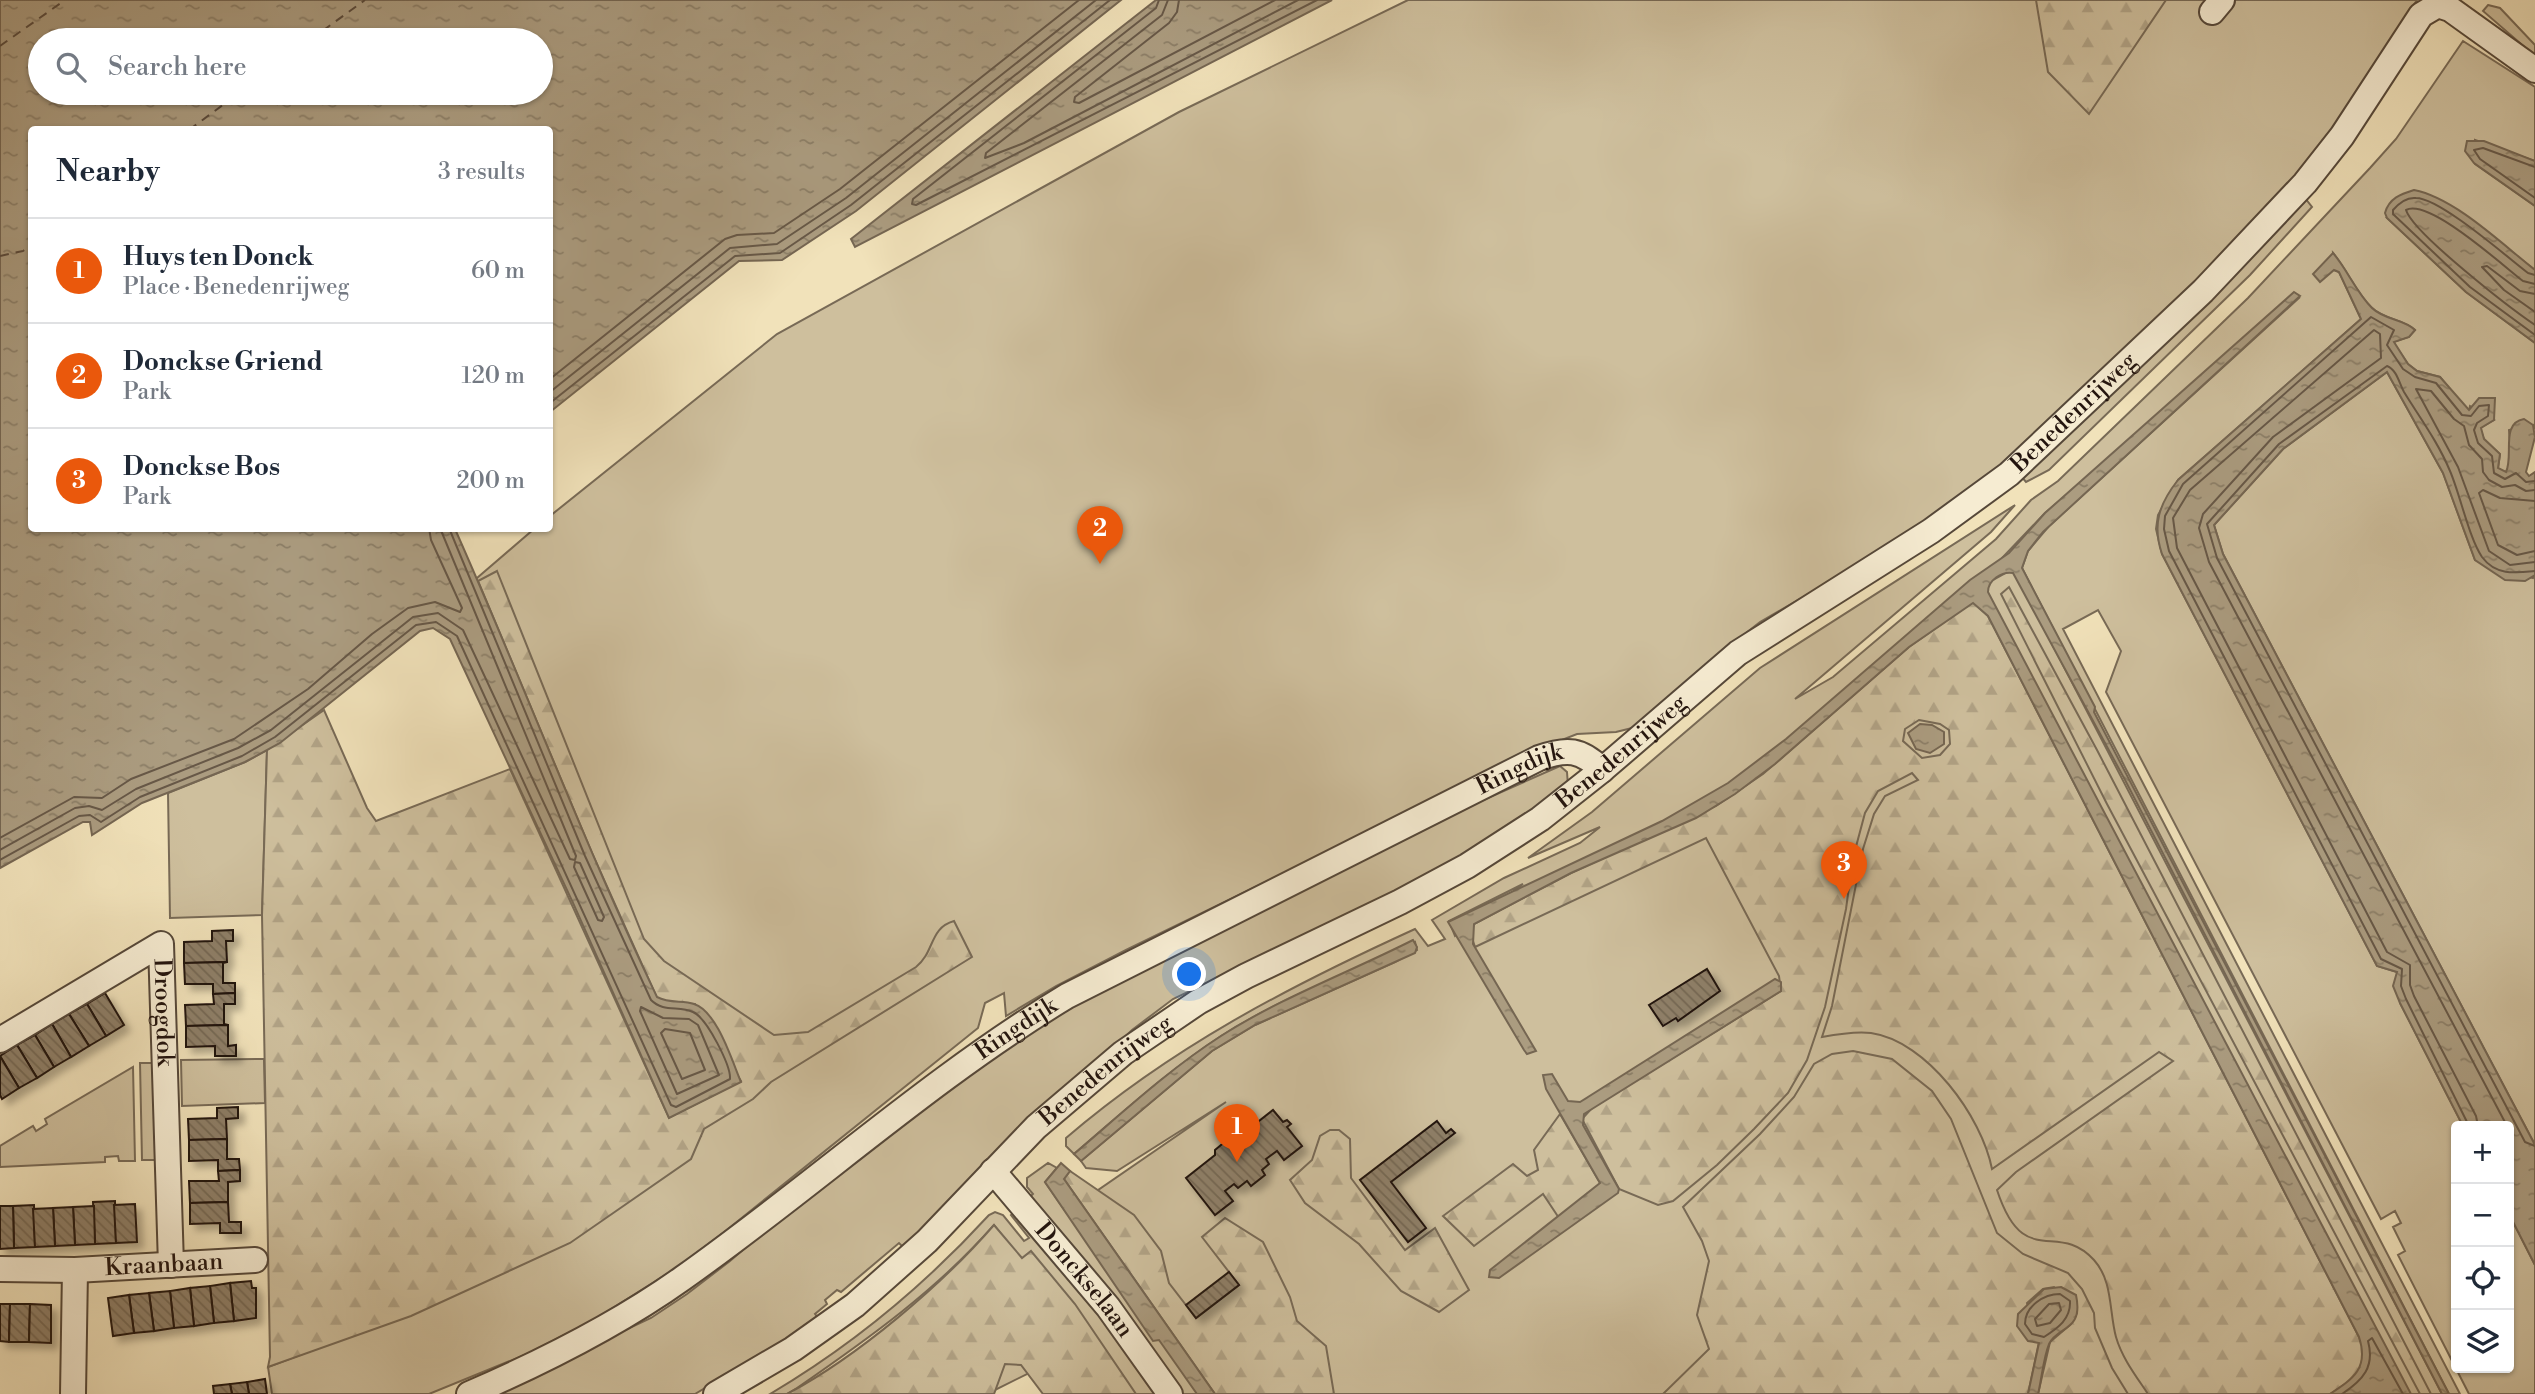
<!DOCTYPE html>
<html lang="en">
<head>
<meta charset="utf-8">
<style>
  body { margin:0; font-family:"Libre Bodoni",serif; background:#f6f6f7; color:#1f2937 }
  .controls { position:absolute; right:21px; bottom:21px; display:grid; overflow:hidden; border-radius:7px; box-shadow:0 2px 5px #0004 }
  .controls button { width:63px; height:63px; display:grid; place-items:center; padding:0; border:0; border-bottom:2px solid #e0e1e3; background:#fff; color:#1f2937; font:35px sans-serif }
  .you { position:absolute; left:1190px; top:975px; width:24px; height:24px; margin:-18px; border:5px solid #fff; border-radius:50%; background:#1a73e8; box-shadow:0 0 0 10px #1a73e833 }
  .badge { display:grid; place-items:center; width:46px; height:46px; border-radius:50%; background:#ea580c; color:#fff; font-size:23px; font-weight:700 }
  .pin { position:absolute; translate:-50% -58px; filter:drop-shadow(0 2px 4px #0008) }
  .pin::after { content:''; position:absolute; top:37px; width:24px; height:21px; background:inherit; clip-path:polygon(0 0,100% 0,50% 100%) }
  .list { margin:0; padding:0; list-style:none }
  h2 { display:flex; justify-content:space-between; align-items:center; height:91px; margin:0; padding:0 28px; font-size:30px }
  h2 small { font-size:23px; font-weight:400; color:#747a83 }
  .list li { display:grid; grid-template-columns:46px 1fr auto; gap:21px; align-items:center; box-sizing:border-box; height:105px; padding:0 28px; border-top:2px solid #e0e1e3 }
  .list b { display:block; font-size:26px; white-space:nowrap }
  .list p { margin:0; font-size:23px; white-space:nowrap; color:#747a83 }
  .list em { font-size:23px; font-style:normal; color:#747a83 }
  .icon { flex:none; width:38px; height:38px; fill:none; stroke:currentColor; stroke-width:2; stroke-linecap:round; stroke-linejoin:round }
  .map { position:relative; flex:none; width:2535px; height:1394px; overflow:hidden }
  .search { position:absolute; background:#fff; box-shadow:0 2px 5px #0004; left:28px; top:28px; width:525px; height:77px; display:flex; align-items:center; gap:18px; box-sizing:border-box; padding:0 24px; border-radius:38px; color:#747a83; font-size:26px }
  .panel { position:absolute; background:#fff; box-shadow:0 2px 5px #0004; left:28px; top:126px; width:525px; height:406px; border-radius:7px }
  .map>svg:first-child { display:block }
</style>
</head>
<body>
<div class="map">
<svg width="2535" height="1394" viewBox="0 0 2535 1394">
  <defs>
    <pattern id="forest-firs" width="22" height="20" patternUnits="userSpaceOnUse" patternTransform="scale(1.75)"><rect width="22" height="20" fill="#cebf9d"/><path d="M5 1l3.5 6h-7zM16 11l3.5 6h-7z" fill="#b1a386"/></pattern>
    <pattern id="water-ripples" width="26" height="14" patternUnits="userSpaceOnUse" patternTransform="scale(1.75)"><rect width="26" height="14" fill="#ab9c80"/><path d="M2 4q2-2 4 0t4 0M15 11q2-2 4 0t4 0" fill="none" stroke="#8b7e67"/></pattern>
    <pattern id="building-back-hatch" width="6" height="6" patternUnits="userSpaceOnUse" patternTransform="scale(1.75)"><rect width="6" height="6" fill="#8e7f67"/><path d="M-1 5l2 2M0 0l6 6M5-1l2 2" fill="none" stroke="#746753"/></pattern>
    <filter id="shadow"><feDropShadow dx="6" dy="6" stdDeviation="3.5" flood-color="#0004"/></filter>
  </defs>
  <rect width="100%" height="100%" fill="#f1e2ba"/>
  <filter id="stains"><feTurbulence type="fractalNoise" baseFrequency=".00286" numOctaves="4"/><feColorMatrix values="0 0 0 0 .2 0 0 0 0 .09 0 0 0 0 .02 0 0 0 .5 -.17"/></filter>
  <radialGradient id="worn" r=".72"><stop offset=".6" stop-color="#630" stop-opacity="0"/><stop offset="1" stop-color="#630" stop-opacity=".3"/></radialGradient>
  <g fill="#cebf9d" stroke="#786a56" stroke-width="2" fill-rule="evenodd">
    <path d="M1408,0H2417L2335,130L2266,212L2010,461L1941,517L1760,622L1710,661L1636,727L1616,732L1577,734L1534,751L1126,950L1056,986L1006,1016L1004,993L985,1003L978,1028L723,1233L675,1269L592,1321L527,1354L429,1394H272L268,1367L337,1341L701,1136L470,584L534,529L550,528V516L777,334L1179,112Z"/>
    <path d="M2488,5L2500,8L2535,45V56L2483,11Z"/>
    <path d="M2463,41L2535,87V161L2475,140V164L2535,206V270L2454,208L2387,218L2466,292L2535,343V429L2533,425L2509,430L2511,461L2506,473L2498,468L2500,454L2484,439L2480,428L2494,420L2470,406L2469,411L2466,409L2440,377L2417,371L2408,364L2393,342L2409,337L2415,330C2404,319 2384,320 2371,307C2356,292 2347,270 2333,253L2334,270L2339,272L2361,319L2178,480L2158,515L2156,529L2162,554L2377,966L2397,972L2400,1003L2463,1126H2456V1368H2509V1214L2535,1265V1394H2469L2398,1255L2405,1251L2393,1227L2401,1223L2395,1211L2381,1219L2106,692L2121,651L2098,610L2063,629L2460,1394H2449L2022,568L2028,551L2049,526L2300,297L2045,513L2002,558L1995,579L2013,569L2442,1394H1082L1033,1371L987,1394L1013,1249L994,1225C937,1290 868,1339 797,1388L787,1394H770C853,1345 924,1286 989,1215L995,1212L1003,1215L1024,1241L1029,1238L1011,1215L1033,1194L1027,1187V1178L1048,1163L1057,1168L1045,1182L1066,1212L1226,1102L1117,1171L1086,1168L1081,1161L1212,1051L1255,1025L1395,962L1417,950L1415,942C1350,972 1281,998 1221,1036C1169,1070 1121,1114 1074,1154L1066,1146V1138C1172,1047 1288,987 1415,929L1428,946L1445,939L1432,920L1504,878L1580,843L1600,827L1528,858L1592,812L1760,668L2015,505L1991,532L1795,699L1833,677L1996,539L2031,500L2058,481L2248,298L2370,168L2396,139ZM1523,884L1455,936L1449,921Z"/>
    <path d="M2305,198L2312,207L2250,275L2049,470L2026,482L2021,476Z"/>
    <path d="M2387,372L2443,473L2475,560L2533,578L2535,575V1145L2223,554L2214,525L2283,449Z"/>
    <path d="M267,750L262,915L170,918L168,793L245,762Z"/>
    <path d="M1560,766L1567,772L1568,786L1471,856L1173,999L1132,1030L904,1248L899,1243L841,1292L837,1290L825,1300L827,1304L815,1314L819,1319L695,1394H490L651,1318L687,1294L730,1261L837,1169L1051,1017L1481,801Z"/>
    <path d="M264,1059L265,1103L182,1106L181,1060Z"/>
    <path d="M140,1063H158L160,1160H142Z"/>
    <path d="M133,1067L135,1161H119L118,1156L105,1157V1162L0,1167V1146L33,1126L36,1131L47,1124L45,1119Z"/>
  </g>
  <g fill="url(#forest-firs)" stroke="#786a56" stroke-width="2" fill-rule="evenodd">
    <path d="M2036,0H2166L2089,114L2048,72Z"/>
    <path d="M497,571L644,939L664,961L774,1035L808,1032L916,967C935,952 929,928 954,921L972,957L771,1082L753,1099L704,1129L691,1159L570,1243L411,1316L268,1367L270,1357L262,915L267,750L324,710L367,808L376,821L510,769L669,1118L741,1081L695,1004L668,1003L657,998L592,853L478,581Z"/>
    <path d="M2009,587L2097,750L2431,1394H2420L2107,804L2001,594Z"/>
    <path d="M1973,602L1988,616L2359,1337L2364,1351L2362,1367L2357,1376L2330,1394H2148C2136,1376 2122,1358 2116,1337C2109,1311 2113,1281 2094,1260C2057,1219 2024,1272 1997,1190L2016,1172L2173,1061L2159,1052L1992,1169C1982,1117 1927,1041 1871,1033C1855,1031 1838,1034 1822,1037L1832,1006L1863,849L1874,814L1885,796L1918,780L1912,773L1878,791L1865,813L1853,858L1846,909L1825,1007L1807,1060L1788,1093L1754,1129L1717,1165L1673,1201L1658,1205L1619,1189L1582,1119L1592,1108L1781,991L1779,976L1706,838L1475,947L1471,935L1474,924L1571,873L1716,806L1763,774L1909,647ZM1919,720L1940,724L1949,730L1950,744L1940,755L1922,758L1903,741L1905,729Z"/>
    <path d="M1853,1051L1892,1059L1932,1091L1951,1119L1997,1233L2023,1254L2068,1273L2082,1289L2094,1313L2095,1328L2112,1368L2128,1394H2038L2050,1342L2071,1324L2077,1313L2054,1287L2043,1289L2027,1303L2039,1342L2028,1394H1663L1709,1349L1697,1315L1709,1261L1702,1241L1683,1207L1760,1134L1794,1097L1814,1064L1832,1054Z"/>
    <path d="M1560,1114L1600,1183L1599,1186L1559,1218L1543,1194L1474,1246L1443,1216L1513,1164L1527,1176L1538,1170L1534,1150Z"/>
    <path d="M1330,1130H1339L1350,1139L1351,1178L1405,1250L1435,1228L1469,1290L1439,1312L1401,1291L1359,1244L1305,1203L1290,1180L1312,1160L1320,1136Z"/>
    <path d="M1070,1171L1134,1215L1161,1251L1169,1283L1196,1318L1239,1285L1202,1237L1225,1218L1263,1242L1290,1297L1297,1321L1326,1346L1334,1394H1215L1064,1179Z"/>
    <path d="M994,1225L1022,1258L1031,1251L1075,1304L1136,1394H1043L1021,1365L1005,1364L994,1394H787C857,1357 942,1285 994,1225Z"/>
  </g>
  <g fill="url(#water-ripples)" stroke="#756652" stroke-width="2" fill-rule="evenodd">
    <path d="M0,0H1121L856,211L782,260L739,261L550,412V130H32V528L455,529C524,684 584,844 657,997C670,1004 682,1000 694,1004C717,1011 732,1061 741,1082L669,1118L573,903L450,639L433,628L420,631L280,743L245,762L142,803L92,835L90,822H83L0,868ZM40,40H541V93H40Z"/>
    <path d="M1156,0H1332L855,247L851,239Z"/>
    <path d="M2467,141H2484L2535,161V206L2474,163L2465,151Z"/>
    <path d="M2414,190C2455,198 2502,244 2535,270V343L2466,292L2387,218L2385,213C2389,198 2401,194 2414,190Z"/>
    <path d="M2333,253C2347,269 2356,292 2372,308C2384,320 2404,319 2415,330L2409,337L2394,342L2408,364L2417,371L2440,377L2469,410L2479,398H2495L2494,420L2481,428L2484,439L2500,454L2498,468L2506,472C2514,456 2500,423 2524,419L2533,425L2535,437L2526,472L2529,476L2535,472V575L2525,581L2505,580L2475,560L2443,473L2387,372L2283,449L2214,525L2223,554L2535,1145V1265L2509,1214V1126H2463L2400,1003L2393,986L2397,972L2377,966L2162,554C2152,525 2159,504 2178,480L2361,319L2339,272L2334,270L2320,282L2313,274Z"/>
    <path d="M2294,292L2300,296L2043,532L2028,551L2022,568L2095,707L2094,712L2449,1394H2442L2125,780L2013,573C2002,571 1988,580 1988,592L2411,1394H2330C2354,1378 2369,1368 2359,1337L1988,616L1973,603L1909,647L1775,764L1735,794L1696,818L1571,873L1474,924L1473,944L1536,1051L1527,1054L1524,1050L1448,922L1662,821L1728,783L1786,739L1970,580L2009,553L2045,513Z"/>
    <path d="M1920,724L1932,725L1944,732V744L1930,753L1916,749L1908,733Z"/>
    <path d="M1413,940L1417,947L1415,953L1255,1025L1212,1051L1081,1161L1074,1154C1121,1114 1168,1070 1221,1036C1280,998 1350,972 1413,940Z"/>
    <path d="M1775,979L1781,982V991L1584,1114L1583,1125L1619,1189L1618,1193L1499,1278L1489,1277L1490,1270L1600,1183L1546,1089L1543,1075L1552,1074L1568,1101L1580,1102Z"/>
    <path d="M1061,1163L1070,1171L1064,1179L1215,1394H1197L1159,1340L1153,1341L1045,1182Z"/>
    <path d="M2061,1287L2076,1295C2084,1332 2057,1326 2049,1344C2043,1359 2042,1378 2038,1394H2028L2039,1343L2028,1341L2017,1326L2018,1314L2044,1289Z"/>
  </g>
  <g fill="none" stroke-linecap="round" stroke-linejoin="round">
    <g stroke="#675847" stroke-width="2">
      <path d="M1159,0L1156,8L913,199L912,204L916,205L1317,0"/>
      <path d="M1168,0L1162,15L986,153L985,158L1024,143L1298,0"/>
      <path d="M1179,0L1177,12L1169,23L1075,97L1074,102L1079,103L1275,0"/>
      <path d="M2535,167L2483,148L2474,150L2480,159L2535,198"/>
      <path d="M2535,275L2528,273C2507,257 2440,198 2416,198C2407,197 2399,203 2393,210V214L2470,287L2535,335"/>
      <path d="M2535,284L2523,281C2502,265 2429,198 2406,210C2413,233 2510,308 2535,325"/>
      <path d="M2535,294L2520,291L2487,266L2482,267L2504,290L2535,312"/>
      <path d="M550,379L725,239L737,235L774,233L840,189L1079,0"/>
      <path d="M550,392L730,248L777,244L846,198L1096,0"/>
      <path d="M550,403L735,256L780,253L851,205L1110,0"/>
      <path d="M2535,490L2526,491L2515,485L2502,487L2489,480L2483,472L2482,459L2469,445L2464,426L2454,419L2431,391L2416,389L2458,467L2489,551L2510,565L2535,562"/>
      <path d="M2535,501L2500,498L2483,490L2479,493L2498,545L2517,555L2535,551"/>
      <path d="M2535,571C2516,573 2496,576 2482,557C2469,538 2460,494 2450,471C2438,442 2420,418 2404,392C2399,383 2397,370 2387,366L2279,444L2207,524L2217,558L2525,1142L2535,1146"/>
      <path d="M0,838L74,797L102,798L131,779L234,739L308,689L372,634L408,608L435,602L460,612L462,608L431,540L429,528"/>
      <path d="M0,850L75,808L89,806L102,810L136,789L238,748L271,730L413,617L438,613L463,630L570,859L575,860L576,856L440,528"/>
      <path d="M0,860L79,816L90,815L101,822L140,797L242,756L275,737L416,625L436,622L457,636L671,1105L676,1107L730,1079C731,1066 707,1018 693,1012C679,1005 664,1013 651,1000L585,856L449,528"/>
      <path d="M575,862L580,863L604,917L602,921L598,920L574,867Z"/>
      <path d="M641,1007L663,1018L689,1019L698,1025L719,1075L677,1094L640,1011Z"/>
      <path d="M665,1029L690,1033L705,1070L682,1079L661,1033Z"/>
      <path d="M2469,1126L2406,999L2401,986L2402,969L2381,959L2169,551L2164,529L2165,516L2183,484L2371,317L2394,330L2387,345L2403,369L2415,377L2436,383L2462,415L2471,416L2479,406L2489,405L2488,416L2477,423L2474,430L2478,443L2492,456L2494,473L2505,479L2516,473L2526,482L2535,481"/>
      <path d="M2478,1126L2476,1116L2414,996L2410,985V965L2387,952L2177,548L2173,518L2190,490L2374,330L2380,334L2381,358L2273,437L2203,514L2199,528L2209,562L2507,1126"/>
      <path d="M2060,1294L2070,1301C2071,1319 2058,1328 2044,1337L2032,1334L2025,1324C2025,1306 2044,1294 2060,1294Z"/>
      <path d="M2049,1304L2059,1303L2061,1310L2050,1323L2037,1326L2035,1319Z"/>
      <path d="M2342,1394C2363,1380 2375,1367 2368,1341L2372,1338L2403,1394"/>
    </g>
    <g stroke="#594a3c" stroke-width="2" stroke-dasharray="9 7" stroke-linecap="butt">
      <path d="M310,40L365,0"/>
      <path d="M0,46L65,0"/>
      <path d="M189,130L239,93"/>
      <path d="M0,256L23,251L32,245"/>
    </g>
  </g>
  <g fill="url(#building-back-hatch)" stroke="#23140e" stroke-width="2" filter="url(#shadow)">
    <path d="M233,930V941H226L227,962L184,963V942L212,941V931Z"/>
    <path d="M184,963L227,962L223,963V983H235V993L213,994V984H185Z"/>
    <path d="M1707,969L1720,991L1678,1021L1676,1018L1663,1026L1649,1005Z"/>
    <path d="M105,993L124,1025L106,1036L87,1004Z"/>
    <path d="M235,993V1004H224V1024L228,1025L186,1026L185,1005L214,1004L213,994Z"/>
    <path d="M87,1004L106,1036L89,1046L69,1014Z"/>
    <path d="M69,1014L89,1046L71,1057L52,1024Z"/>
    <path d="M52,1024L71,1057L54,1067L35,1035Z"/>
    <path d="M228,1025V1046L236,1045V1056H215V1046L186,1047V1026Z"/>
    <path d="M35,1035L54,1067L37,1078L17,1045Z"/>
    <path d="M17,1045L37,1078L19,1088L0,1056Z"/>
    <path d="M0,1056L19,1088L2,1099L0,1095Z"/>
    <path d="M238,1107V1118L226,1119L227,1139L189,1140L188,1119L217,1118V1108Z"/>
    <path d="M1273,1110L1283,1122L1287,1120L1291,1124L1287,1127L1302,1146L1284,1160L1277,1151L1266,1159L1269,1164L1262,1170L1265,1175L1251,1186L1247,1181L1238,1188L1234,1184L1225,1191L1233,1201L1215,1215L1186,1178L1215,1155V1150L1227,1140L1240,1130L1245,1132Z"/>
    <path d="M1437,1121L1446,1133L1451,1129L1455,1133L1391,1182L1426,1228L1408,1242L1360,1180Z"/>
    <path d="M227,1139V1159H239L240,1170L218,1171V1160L189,1161V1140Z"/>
    <path d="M240,1170V1181L228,1182V1202L190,1203L189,1181H219L218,1171Z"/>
    <path d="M115,1201L116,1243L95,1244L93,1202Z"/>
    <path d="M228,1202L229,1222H241V1233H220V1223L190,1224V1203Z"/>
    <path d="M135,1204L137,1242L116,1243L114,1205Z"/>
    <path d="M34,1205L35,1247L14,1248L13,1206Z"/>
    <path d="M0,1206H13L14,1248L0,1249Z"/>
    <path d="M94,1206L95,1244L75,1245L73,1207Z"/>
    <path d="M73,1207L75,1245L55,1246L53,1208Z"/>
    <path d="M53,1208L55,1246L35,1247L33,1209Z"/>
    <path d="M1229,1272L1239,1285L1196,1318L1186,1305Z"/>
    <path d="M251,1281L252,1288H256V1318L234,1321L230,1283Z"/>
    <path d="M230,1283L234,1321L214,1323L210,1286Z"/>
    <path d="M210,1286L214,1323L194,1326L190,1288Z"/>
    <path d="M190,1288L194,1326L174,1328L170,1291Z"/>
    <path d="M170,1291L174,1328L154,1331L149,1293Z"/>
    <path d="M149,1293L154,1331L134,1333L129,1295Z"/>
    <path d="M129,1295L134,1333L113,1336L108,1298Z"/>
    <path d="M0,1304H10L9,1342L0,1341Z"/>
    <path d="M10,1304H30L29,1342H9Z"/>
    <path d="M30,1304L51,1305V1343L29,1342Z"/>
    <path d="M265,1379L267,1394H249L247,1382Z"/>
    <path d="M247,1382L249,1394H232L230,1384Z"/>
    <path d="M230,1384L232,1394H214L213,1386Z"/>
  </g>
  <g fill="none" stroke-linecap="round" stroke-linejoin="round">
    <g stroke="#564839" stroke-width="28">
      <g id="minor">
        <path d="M2438,5L2450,9L2535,70"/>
        <path d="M2212,12L2222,0"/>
        <path id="s1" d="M0,1040L161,944L171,1265"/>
        <path id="s2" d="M993,1171L1108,1307L1170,1394"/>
        <path id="s3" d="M0,1269L75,1270L255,1260"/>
        <path d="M73,1394L75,1270"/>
        <path id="s4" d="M469,1394C543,1362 617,1325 683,1278C813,1186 931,1078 1067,996L1539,758C1567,748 1581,749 1602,770"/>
        <path id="s5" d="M716,1394L793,1349L855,1305L927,1241L1036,1127L1123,1053L1198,1002L1246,976L1400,902L1467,866L1540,819L1602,770L1738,653L1931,531L2009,474L2203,291L2305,183L2342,136L2421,15L2438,5"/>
      </g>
    </g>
    <use href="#minor" stroke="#f6ecd2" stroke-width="24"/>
  </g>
  <g text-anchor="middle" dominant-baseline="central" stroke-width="6" stroke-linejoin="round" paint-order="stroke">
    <g font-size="24" fill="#23140e" stroke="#f6ecd2">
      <text stroke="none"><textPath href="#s5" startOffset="1685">Benedenrijweg</textPath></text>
      <text stroke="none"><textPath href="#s5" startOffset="1118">Benedenrijweg</textPath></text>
      <text stroke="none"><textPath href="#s4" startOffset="1227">Ringdijk</textPath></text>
      <text stroke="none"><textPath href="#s1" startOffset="256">Droogdok</textPath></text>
      <text stroke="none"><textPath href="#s4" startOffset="660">Ringdijk</textPath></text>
      <text stroke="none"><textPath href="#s5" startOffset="509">Benedenrijweg</textPath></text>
      <text stroke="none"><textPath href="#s3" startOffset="164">Kraanbaan</textPath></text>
      <text stroke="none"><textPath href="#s2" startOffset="142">Donckselaan</textPath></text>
    </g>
  </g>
  <rect width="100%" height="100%" filter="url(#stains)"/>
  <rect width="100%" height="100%" fill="url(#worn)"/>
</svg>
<div class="controls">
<button>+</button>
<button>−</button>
<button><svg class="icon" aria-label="locate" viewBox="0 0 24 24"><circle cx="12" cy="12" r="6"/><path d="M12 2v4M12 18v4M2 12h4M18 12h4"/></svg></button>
<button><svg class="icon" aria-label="layers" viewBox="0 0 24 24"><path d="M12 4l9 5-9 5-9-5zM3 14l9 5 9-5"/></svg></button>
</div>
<div class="you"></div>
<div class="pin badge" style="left:1237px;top:1162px">1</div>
<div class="pin badge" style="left:1100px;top:564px">2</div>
<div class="pin badge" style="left:1844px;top:899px">3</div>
<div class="search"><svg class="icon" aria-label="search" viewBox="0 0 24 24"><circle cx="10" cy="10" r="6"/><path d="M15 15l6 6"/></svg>Search here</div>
<section class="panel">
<h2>Nearby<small>3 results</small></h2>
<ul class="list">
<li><span class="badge">1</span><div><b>Huys ten Donck</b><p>Place · Benedenrijweg</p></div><em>60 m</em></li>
<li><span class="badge">2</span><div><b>Donckse Griend</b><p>Park</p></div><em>120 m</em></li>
<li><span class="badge">3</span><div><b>Donckse Bos</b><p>Park</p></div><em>200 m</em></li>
</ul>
</section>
</div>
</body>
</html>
